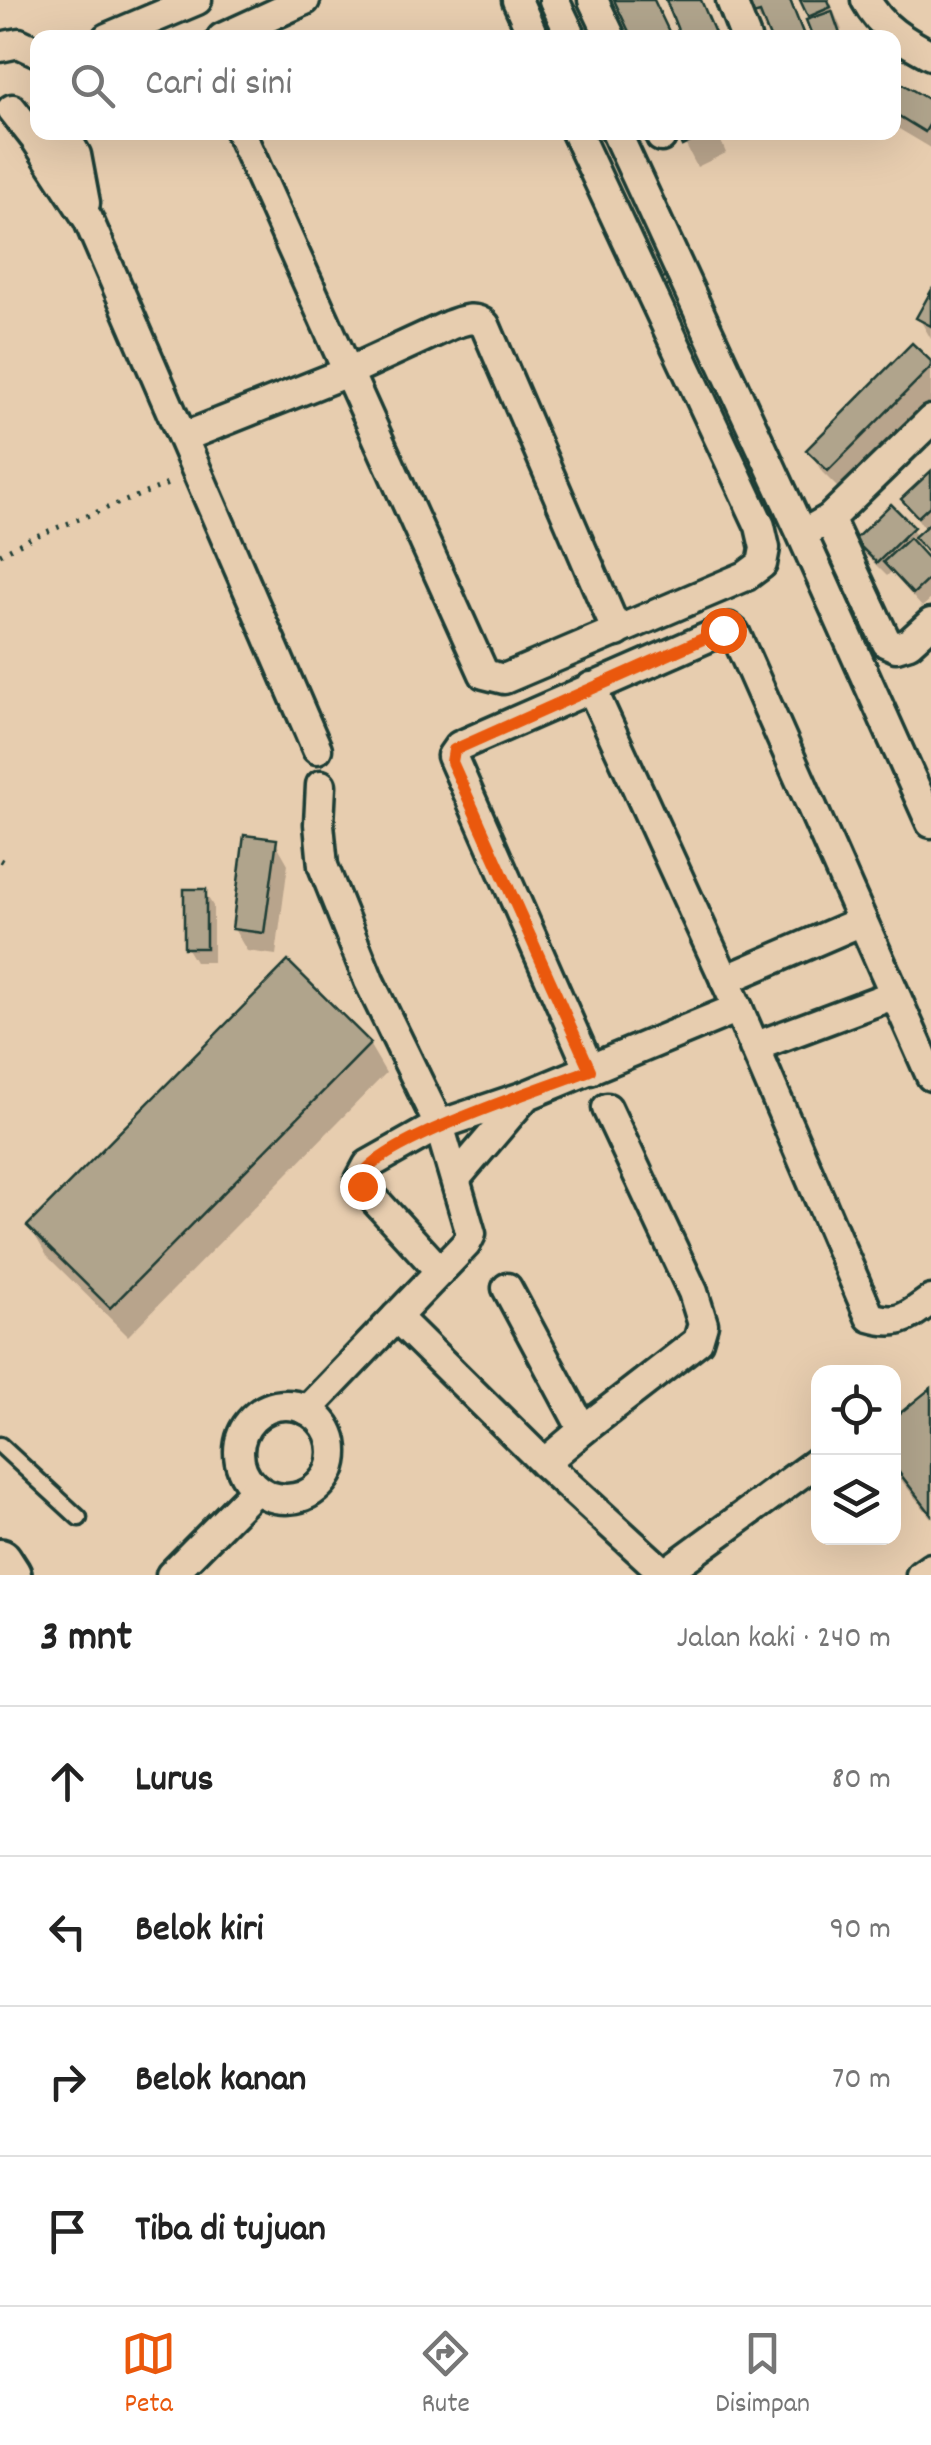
<!DOCTYPE html>
<html lang="id">
<head>
<meta charset="utf-8">
<style>
  body { margin:0; font-family:Dekko,sans-serif; background:#f2f2f2; color:#222 }
  .controls { position:absolute; right:30px; bottom:30px; display:grid; overflow:hidden; border-radius:20px; box-shadow:0 10px 40px #0002 }
  .controls button { width:90px; height:90px; display:grid; place-items:center; padding:0; border:0; border-bottom:2px solid #e0e0e0; background:#fff; color:#222; font:50px sans-serif }
  .stop { position:absolute; width:30px; height:30px; margin:-22px; border:8px solid #ea580c; border-radius:50%; background:#fff }
  .stop.end { background:#ea580c; border-color:#fff; box-shadow:0 2px 10px #0008 }
  .list { margin:0; padding:0; list-style:none }
  h2 { display:flex; justify-content:space-between; align-items:center; height:130px; margin:0; padding:0 40px; font-size:42px }
  h2 small { font-size:32px; font-weight:400; color:#767676 }
  .list li { display:grid; grid-template-columns:65px 1fr auto; gap:30px; align-items:center; box-sizing:border-box; height:150px; padding:0 40px; border-top:2px solid #e0e0e0 }
  .list b { display:block; font-size:38px; white-space:nowrap }
  .list em { font-size:32px; font-style:normal; color:#767676 }
  .icon { flex:none; width:55px; height:55px; fill:none; stroke:currentColor; stroke-width:2; stroke-linecap:round; stroke-linejoin:round }
  .map { position:relative; flex:none; width:931px; height:1575px; overflow:hidden }
  .search { position:absolute; background:#fff; box-shadow:0 10px 40px #0002; left:30px; right:30px; top:30px; height:110px; display:flex; align-items:center; gap:25px; box-sizing:border-box; padding:0 35px; border-radius:20px; color:#767676; font-size:38px }
  .sheet { height:730px; background:#fff }
  nav { display:flex; justify-content:space-around; align-items:center; box-sizing:border-box; height:140px; border-top:2px solid #e0e0e0; background:#fff; font-size:28px; color:#767676 }
  nav a { display:grid; justify-items:center; gap:5px }
  nav .on { color:#ea580c }
  .map>svg:first-child { display:block }
</style>
</head>
<body>
<div class="map">
<svg width="931" height="1575" viewBox="0 0 931 1575">
  <rect width="100%" height="100%" fill="#e7cdaf"/>
  <filter id="ink" filterUnits="userSpaceOnUse"><feTurbulence type="fractalNoise" baseFrequency=".01" numOctaves="2"/><feDisplacementMap in="SourceGraphic" scale="20" xChannelSelector="R" yChannelSelector="G"/><feConvolveMatrix kernelMatrix="1 2 1 2 8 2 1 2 1" color-interpolation-filters="sRGB"/></filter>
  <g filter="url(#ink)">
    <g fill="#0003">
      <path d="M750,0H791L806,38L768,36Z"/>
      <path d="M803,0H829L842,30L838,32L841,38H815L813,21Z"/>
      <path d="M894,82L931,104V148L894,126Z"/>
      <path d="M679,132H717L726,153L697,167Z"/>
      <path d="M931,296V339L919,318Z"/>
      <path d="M931,365V401L842,492L822,472L809,450Z"/>
      <path d="M931,475V562L920,543L915,548L931,565V599L922,607L891,572L887,576L866,555L858,540L912,528L917,538L926,531L904,499Z"/>
      <path d="M275,841L288,864L276,955L247,951L234,929Z"/>
      <path d="M204,891L213,906V962H195L186,947Z"/>
      <path d="M369,1044L386,1073L128,1336L47,1256L30,1227Z"/>
      <path d="M931,1392V1518L894,1471V1421Z"/>
    </g>
    <g fill="#b0a48c" stroke="#1f3d34" stroke-width="2.5">
      <path d="M614,0H654L672,38H632Z"/>
      <path d="M666,0H701L717,38H681Z"/>
      <path d="M747,0H790L805,38H770L760,13L753,15Z"/>
      <path d="M800,0H828L831,7L808,17Z"/>
      <path d="M832,11L840,34L813,38L806,20Z"/>
      <path d="M894,79L931,101V122L925,132L894,113Z"/>
      <path d="M676,132H711L682,146Z"/>
      <path d="M931,291V326L916,318Z"/>
      <path d="M912,343L931,361V367L828,471L806,450Z"/>
      <path d="M931,471V505L918,517L901,499Z"/>
      <path d="M891,504L914,527L877,563L854,540Z"/>
      <path d="M931,522V556L914,537Z"/>
      <path d="M909,538L931,562V577L913,594L883,562Z"/>
      <path d="M244,835L277,839L264,933L232,929Z"/>
      <rect x="184" y="889" width="22" height="59"/>
      <path d="M288,961L371,1043L110,1308L27,1226Z"/>
      <path d="M931,1388V1514L894,1466V1418Z"/>
    </g>
    <g fill="none" stroke-linecap="round" stroke-linejoin="round">
      <g stroke="#1f3d34" stroke-width="21">
        <path id="service" d="M0,1445L79,1518"/>
      </g>
      <g stroke="#1f3d34" stroke-width="35">
        <g id="minor">
          <path d="M517,0L534,38"/>
          <path d="M554,0L572,38"/>
          <path d="M593,0L611,38"/>
          <path d="M731,0L746,38"/>
          <path d="M866,0C881,28 904,41 931,55"/>
          <path d="M107,38L197,0"/>
          <path d="M222,38L305,0"/>
          <path d="M0,47L19,43L38,52"/>
          <path d="M12,109L37,141L88,219L317,749"/>
          <path d="M63,132L76,155L85,203"/>
          <path d="M240,132L484,674L504,679L746,576L762,564L765,548L760,526L576,132"/>
          <path d="M616,132L802,535L931,823"/>
          <path d="M659,132L661,137"/>
          <path d="M184,437L350,371L450,325C462,321 474,315 485,325L617,632"/>
          <path d="M829,519L887,643L896,647L909,643L931,623"/>
          <path d="M815,527L829,519L931,420"/>
          <path d="M591,687L738,1008L870,1317C900,1326 907,1317 931,1300"/>
          <path d="M725,980L860,922"/>
          <path d="M754,1047L893,995"/>
          <path d="M590,1070L452,756L459,746L729,628L735,633L931,1076"/>
          <path d="M456,1178L524,1098"/>
          <path d="M440,1271L362,1186L360,1180L368,1165L439,1125L525,1096L738,1008"/>
          <path d="M507,1288L583,1430L698,1341L703,1324L693,1292L607,1108"/>
          <path d="M396,1317L544,1463L666,1575"/>
          <circle cx="286" cy="1452" r="47"/>
          <path d="M307,1410L466,1244L471,1234L439,1125L369,981L323,866L319,824L321,785"/>
          <path d="M544,1463L583,1430"/>
          <path d="M665,1573L818,1461"/>
          <path d="M171,1575L256,1489"/>
          <path d="M921,1575L931,1568"/>
        </g>
      </g>
      <g stroke="#1f3d34" stroke-width="50">
        <path id="primary" d="M0,1561L9,1575"/>
      </g>
      <g stroke="#1f3d34" stroke-width="5" stroke-dasharray="2.5 8" stroke-linecap="butt">
        <path d="M0,554L31,538L173,482"/>
        <path d="M0,860L5,863"/>
      </g>
      <use href="#service" stroke="#e7cdaf" stroke-width="14"/>
      <use href="#minor" stroke="#e7cdaf" stroke-width="28"/>
      <use href="#primary" stroke="#e7cdaf" stroke-width="42"/>
    </g>
  </g>
  <g fill="none" stroke-linecap="round" stroke-linejoin="round" filter="url(#ink)">
    <path stroke="#ea580c" stroke-width="12" d="M362,1186L360,1180C372,1142 547,1087 590,1070L452,762L454,750L723,630"/>
  </g>
</svg>
<div class="controls">
<button><svg class="icon" aria-label="locate" viewBox="0 0 24 24"><circle cx="12" cy="12" r="6"/><path d="M12 2v4M12 18v4M2 12h4M18 12h4"/></svg></button>
<button><svg class="icon" aria-label="layers" viewBox="0 0 24 24"><path d="M12 4l9 5-9 5-9-5zM3 14l9 5 9-5"/></svg></button>
</div>
<div class="stop" style="left:723px;top:630px"></div>
<div class="stop end" style="left:362px;top:1186px"></div>
<div class="search"><svg class="icon" aria-label="search" viewBox="0 0 24 24"><circle cx="10" cy="10" r="6"/><path d="M15 15l6 6"/></svg>Cari di sini</div>
</div>
<section class="sheet">
<h2>3 mnt<small>Jalan kaki · 240 m</small></h2>
<ul class="list">
<li><svg class="icon" aria-label="ahead" viewBox="0 0 24 24"><path d="M12 20V5M6 11l6-6 6 6"/></svg><div><b>Lurus</b></div><em>80 m</em></li>
<li><svg class="icon" aria-label="left" viewBox="0 0 24 24"><path d="M17 20v-9H6M10 6l-5 5 5 5"/></svg><div><b>Belok kiri</b></div><em>90 m</em></li>
<li><svg class="icon" aria-label="right" viewBox="0 0 24 24"><path d="M7 20v-9h11M14 6l5 5-5 5"/></svg><div><b>Belok kanan</b></div><em>70 m</em></li>
<li><svg class="icon" aria-label="arrive" viewBox="0 0 24 24"><path d="M6 21V4h12l-3 4 3 4H6"/></svg><div><b>Tiba di tujuan</b></div></li>
</ul>
</section>
<nav>
<a class="on"><svg class="icon" aria-label="map" viewBox="0 0 24 24"><path d="M3 6l6-2 6 2 6-2v14l-6 2-6-2-6 2zM9 4v14M15 6v14"/></svg>Peta</a>
<a><svg class="icon" aria-label="directions" viewBox="0 0 24 24"><path d="M12 3l9 9-9 9-9-9zM9 14v-3h6M13 9l2 2-2 2"/></svg>Rute</a>
<a><svg class="icon" aria-label="saved" viewBox="0 0 24 24"><path d="M7 4h10v16l-5-4-5 4z"/></svg>Disimpan</a>
</nav>
</body>
</html>
